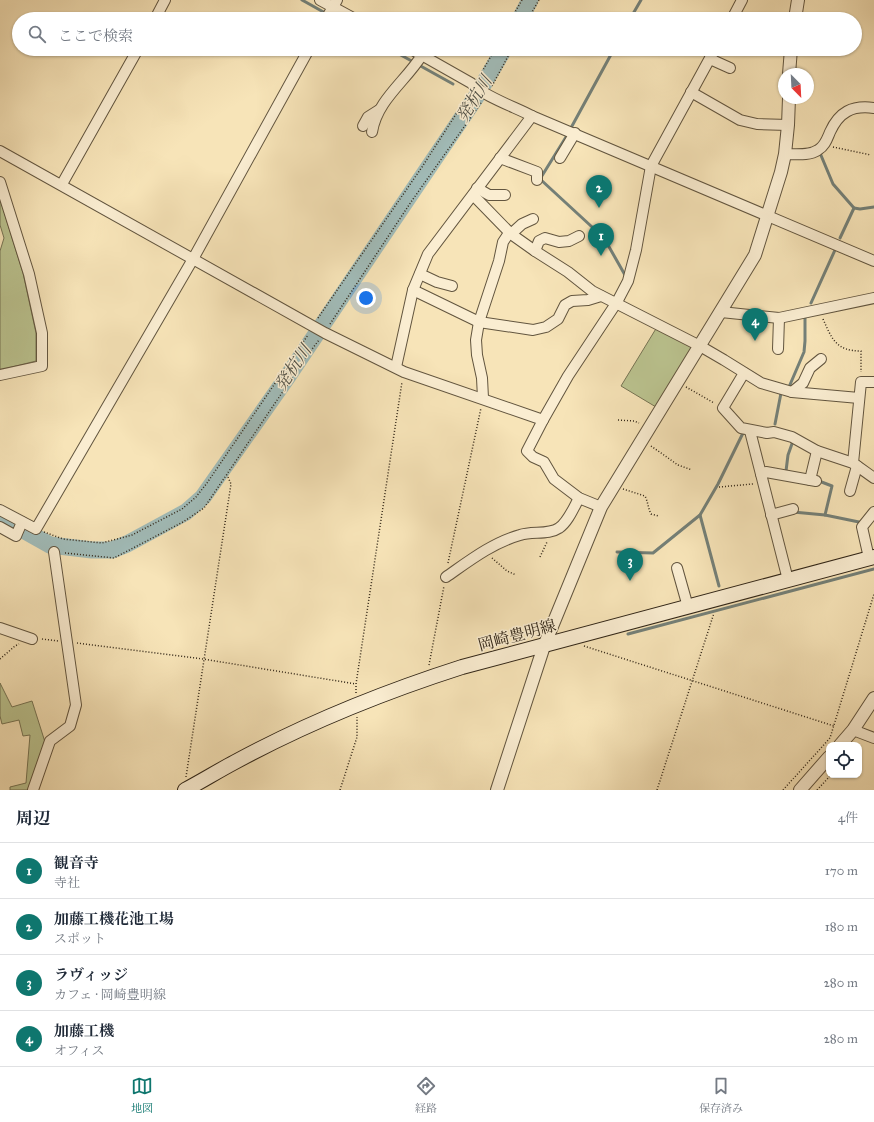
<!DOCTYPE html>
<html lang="ja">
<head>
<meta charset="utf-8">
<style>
  body { margin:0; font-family:"IM FELL Great Primer","Noto Serif JP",serif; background:#f6f6f7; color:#1f2937 }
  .controls { position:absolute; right:12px; bottom:12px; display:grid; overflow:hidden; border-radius:8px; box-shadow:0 1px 3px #0004 }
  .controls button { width:36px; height:36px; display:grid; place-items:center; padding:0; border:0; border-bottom:1px solid #e0e1e3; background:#fff; color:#1f2937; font:20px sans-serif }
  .compass { position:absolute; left:778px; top:68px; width:36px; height:36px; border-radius:50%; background:#fff; box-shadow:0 1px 3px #0004; rotate:156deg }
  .you { position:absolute; left:366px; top:298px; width:14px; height:14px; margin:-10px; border:3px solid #fff; border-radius:50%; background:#1a73e8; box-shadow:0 0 0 6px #1a73e833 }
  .badge { display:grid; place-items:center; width:26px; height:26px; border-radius:50%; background:#0f766e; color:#fff; font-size:13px; font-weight:700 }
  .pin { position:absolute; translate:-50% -33px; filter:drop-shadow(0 1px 2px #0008) }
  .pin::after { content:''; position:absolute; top:21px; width:14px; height:12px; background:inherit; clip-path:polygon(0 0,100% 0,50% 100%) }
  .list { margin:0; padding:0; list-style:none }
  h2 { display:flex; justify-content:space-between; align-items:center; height:52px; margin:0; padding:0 16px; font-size:17px }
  h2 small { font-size:13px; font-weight:400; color:#747a83 }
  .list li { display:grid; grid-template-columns:26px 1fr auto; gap:12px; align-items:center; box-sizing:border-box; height:56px; padding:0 16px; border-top:1px solid #e0e1e3 }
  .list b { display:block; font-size:15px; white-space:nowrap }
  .list p { margin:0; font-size:13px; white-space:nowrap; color:#747a83 }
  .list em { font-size:13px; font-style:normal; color:#747a83 }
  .icon { flex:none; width:22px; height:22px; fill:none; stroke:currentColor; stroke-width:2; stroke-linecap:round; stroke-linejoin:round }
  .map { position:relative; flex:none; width:874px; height:790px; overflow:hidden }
  .search { position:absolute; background:#fff; box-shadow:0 1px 3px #0004; left:12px; right:12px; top:12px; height:44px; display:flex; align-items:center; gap:10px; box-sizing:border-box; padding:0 14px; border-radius:22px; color:#747a83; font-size:15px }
  .sheet { height:276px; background:#fff }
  nav { display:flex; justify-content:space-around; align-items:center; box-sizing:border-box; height:56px; border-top:1px solid #e0e1e3; background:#fff; font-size:11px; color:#747a83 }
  nav a { display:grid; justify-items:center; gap:2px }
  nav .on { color:#0f766e }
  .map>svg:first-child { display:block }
</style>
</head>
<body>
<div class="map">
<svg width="874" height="790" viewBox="0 0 874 790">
  <rect width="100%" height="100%" fill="#f7e4b8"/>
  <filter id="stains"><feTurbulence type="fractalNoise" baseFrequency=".005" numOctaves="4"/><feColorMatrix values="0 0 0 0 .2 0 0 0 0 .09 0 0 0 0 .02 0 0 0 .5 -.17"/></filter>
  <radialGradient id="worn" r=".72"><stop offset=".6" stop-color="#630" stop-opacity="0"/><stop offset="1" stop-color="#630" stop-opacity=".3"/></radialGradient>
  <g fill="#bbc490" stroke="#767454">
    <path d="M0,202H1L23,273L36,333V361L0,370V251L4,238L0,225Z"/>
    <path d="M657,327L690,344L691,349L656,407L621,386Z"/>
    <path d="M0,683L12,707L32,701L45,742L28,790H10V787L26,783L30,735L23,736L19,720L2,724L0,716Z"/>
  </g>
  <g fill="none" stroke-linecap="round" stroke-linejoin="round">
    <g stroke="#748078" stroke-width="3">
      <path d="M302,0L336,19"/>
      <path d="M630,19L641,0"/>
      <path d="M390,49L453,84"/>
      <path d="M614,49L566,137L540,179L604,238L625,275V277"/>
      <path d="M476,96V97"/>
      <path d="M820,153L833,184L854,208L840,238"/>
      <path d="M854,208L860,209L874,207"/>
      <path d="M811,303L835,250"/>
      <path d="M788,388L789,387L804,352L805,341V317"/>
      <path d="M775,424L781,393L783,392"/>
      <path d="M789,472L786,471L788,455L793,441L792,440"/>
      <path d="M819,481L832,486L825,515L859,522"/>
      <path d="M793,512L825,515"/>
      <path d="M700,515L719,586"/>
      <path d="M617,552L653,553L700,515L718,484L744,431"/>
      <path d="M628,634L874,569"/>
    </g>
    <g stroke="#a1bcb9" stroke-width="17">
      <path d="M520,19L530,0"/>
      <path d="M0,517L50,545L92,550H112L127,544L186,512L203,497L288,376L476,97L504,49"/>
    </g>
    <g stroke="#62553f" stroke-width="12">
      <g id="minor">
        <path d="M320,0L355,19"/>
        <path d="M155,19L165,0"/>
        <path d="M326,19L337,0"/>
        <path d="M732,19L742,0"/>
        <path d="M411,49L471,83C481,95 517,108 532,116L874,261"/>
        <path d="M710,59L730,68"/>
        <path d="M691,92L740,120L757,124L788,125"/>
        <path d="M363,126L368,117L379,110"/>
        <path d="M372,132C377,100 406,81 422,55"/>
        <path d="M0,151L325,333L404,372L543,420"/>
        <path d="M785,154C796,154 809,156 818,150C825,146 827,139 830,132C839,112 852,105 874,108"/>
        <path d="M500,158L537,172V180"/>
        <path d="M560,158L575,133"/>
        <path d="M0,182L29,274L42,333V366L0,375"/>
        <path d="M62,184L138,49"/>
        <path d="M477,188L489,195H505"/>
        <path d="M473,195L511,234L535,251L568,272L592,291L700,346L724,360L761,383L792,392L859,398"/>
        <path d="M511,234L522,224L533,219"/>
        <path d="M535,251L539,241L545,238L559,242L569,241L579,236"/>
        <path d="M420,274L437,282L452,286"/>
        <path d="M413,290L479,322L533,330L546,327L558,319L565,305L572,301L588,300L601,296"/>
        <path d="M721,312L779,318L874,298"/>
        <path d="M778,349L779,318"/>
        <path d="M396,367L413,290L428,254L532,116"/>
        <path d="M744,373L723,408L741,428L767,433L774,432L792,437L817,451L853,463L874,478"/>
        <path d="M792,392L803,383L810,368L821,359"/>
        <path d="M483,398L482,378L477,355L476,340L479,322L499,261L503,242L509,233"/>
        <path d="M750,431L788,580"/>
        <path d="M853,463L861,382H874"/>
        <path d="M761,474L766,472L816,481"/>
        <path d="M810,480L817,451"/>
        <path d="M850,491L857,466"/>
        <path d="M601,507L579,498L554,479L544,462L533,457L527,451L543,420L568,376L617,302L628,281L636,250L651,166L715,49"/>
        <path d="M0,510L36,529L193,259L309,49"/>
        <path d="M771,515L793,509"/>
        <path d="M0,527L16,536L22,522"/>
        <path d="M869,558L862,527L874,512"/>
        <path d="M677,568L688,607"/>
        <path d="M446,577C469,561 492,543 520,535C532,531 549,535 559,528C568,522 574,507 579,498"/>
        <path d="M0,628L32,639"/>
        <path d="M853,730L874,738"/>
        <path d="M33,790L50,741L70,726L76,705L54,552"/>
      </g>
    </g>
    <g stroke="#62553f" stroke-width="14">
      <g id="tertiary">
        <path d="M795,19L798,0"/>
        <path d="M789,74L791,49"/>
        <path d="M840,745L853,730L874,698"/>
        <path d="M497,790L544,646L601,507L755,255L781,172L785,154L788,125L789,98"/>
        <path d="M800,790L829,757"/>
      </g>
    </g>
    <g stroke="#302517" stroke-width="16">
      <path id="secondary" d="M185,790C202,781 218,771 235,762C307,723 384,692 462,667L874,557"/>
    </g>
    <g stroke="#302517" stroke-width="1.5" stroke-dasharray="1 2" stroke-linecap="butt">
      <path d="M511,19L522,0"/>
      <path d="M528,19L539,0"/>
      <path d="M479,77L495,49"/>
      <path d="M492,86L512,49"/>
      <path d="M833,147L871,155"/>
      <path d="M318,318L422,167L469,94"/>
      <path d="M823,319C832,339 836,351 861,351V372"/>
      <path d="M330,324L411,202L481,103"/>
      <path d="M686,387L714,403"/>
      <path d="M618,420L634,421L639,423"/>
      <path d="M651,446L678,465L692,470"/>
      <path d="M719,487L753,484"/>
      <path d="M623,489L645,496C648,502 648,508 651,514L659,516"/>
      <path d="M44,532L63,539L102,543L132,535L182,509L196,497L207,483L308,335"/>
      <path d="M65,553L114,558L183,522L204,508L309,353L319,340"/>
      <path d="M540,557L547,542"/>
      <path d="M492,558L507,571L516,575"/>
      <path d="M448,563L481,408"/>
      <path d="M42,639L58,641"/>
      <path d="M77,643L203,659L356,684"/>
      <path d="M584,646L834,726"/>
      <path d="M0,659L15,646L19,644"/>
      <path d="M429,665L444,586"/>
      <path d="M356,693V684L402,382"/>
      <path d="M186,777L231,484L227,475"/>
      <path d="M340,790L357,737V717"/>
      <path d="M657,790L714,613"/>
      <path d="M783,790L830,738L874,594"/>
      <path d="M817,790L831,775"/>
    </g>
    <use href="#minor" stroke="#faedd1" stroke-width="10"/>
    <use href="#tertiary" stroke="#faedd1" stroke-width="12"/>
    <use href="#secondary" stroke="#faedd1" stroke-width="14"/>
  </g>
  <g text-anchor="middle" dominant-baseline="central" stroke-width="3" stroke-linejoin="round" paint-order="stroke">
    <g font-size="16" fill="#302517" stroke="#faedd1">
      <text transform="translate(517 635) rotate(-15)">岡崎豊明線</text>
    </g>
    <g font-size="17" font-style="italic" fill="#525248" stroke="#faedd1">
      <text transform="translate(474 99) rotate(-58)">発杭川</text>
      <text transform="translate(293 368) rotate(-56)">発杭川</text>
    </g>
  </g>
  <rect width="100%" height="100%" filter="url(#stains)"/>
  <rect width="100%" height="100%" fill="url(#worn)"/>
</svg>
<div class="controls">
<button><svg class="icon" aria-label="locate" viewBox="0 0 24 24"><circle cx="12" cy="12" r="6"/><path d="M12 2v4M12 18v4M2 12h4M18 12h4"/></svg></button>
</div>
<svg class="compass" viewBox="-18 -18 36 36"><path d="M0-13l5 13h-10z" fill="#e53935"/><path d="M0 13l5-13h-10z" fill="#747a83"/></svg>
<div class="you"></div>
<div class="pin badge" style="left:601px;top:256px">1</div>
<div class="pin badge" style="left:599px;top:208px">2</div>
<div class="pin badge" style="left:630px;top:581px">3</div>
<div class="pin badge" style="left:755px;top:341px">4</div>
<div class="search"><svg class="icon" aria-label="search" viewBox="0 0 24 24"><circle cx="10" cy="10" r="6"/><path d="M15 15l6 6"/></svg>ここで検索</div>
</div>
<section class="sheet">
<h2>周辺<small>4件</small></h2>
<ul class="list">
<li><span class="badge">1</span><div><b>観音寺</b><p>寺社</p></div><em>170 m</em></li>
<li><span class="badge">2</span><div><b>加藤工機花池工場</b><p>スポット</p></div><em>180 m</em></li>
<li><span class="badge">3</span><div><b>ラヴィッジ</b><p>カフェ · 岡崎豊明線</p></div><em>280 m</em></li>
<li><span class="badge">4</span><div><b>加藤工機</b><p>オフィス</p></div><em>280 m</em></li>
</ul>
</section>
<nav>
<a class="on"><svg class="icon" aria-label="map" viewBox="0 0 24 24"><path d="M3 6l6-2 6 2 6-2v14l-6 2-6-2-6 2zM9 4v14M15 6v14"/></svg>地図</a>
<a><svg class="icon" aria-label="directions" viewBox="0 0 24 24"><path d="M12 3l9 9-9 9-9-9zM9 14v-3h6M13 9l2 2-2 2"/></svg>経路</a>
<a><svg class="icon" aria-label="saved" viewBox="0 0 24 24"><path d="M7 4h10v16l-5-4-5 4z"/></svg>保存済み</a>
</nav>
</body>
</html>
